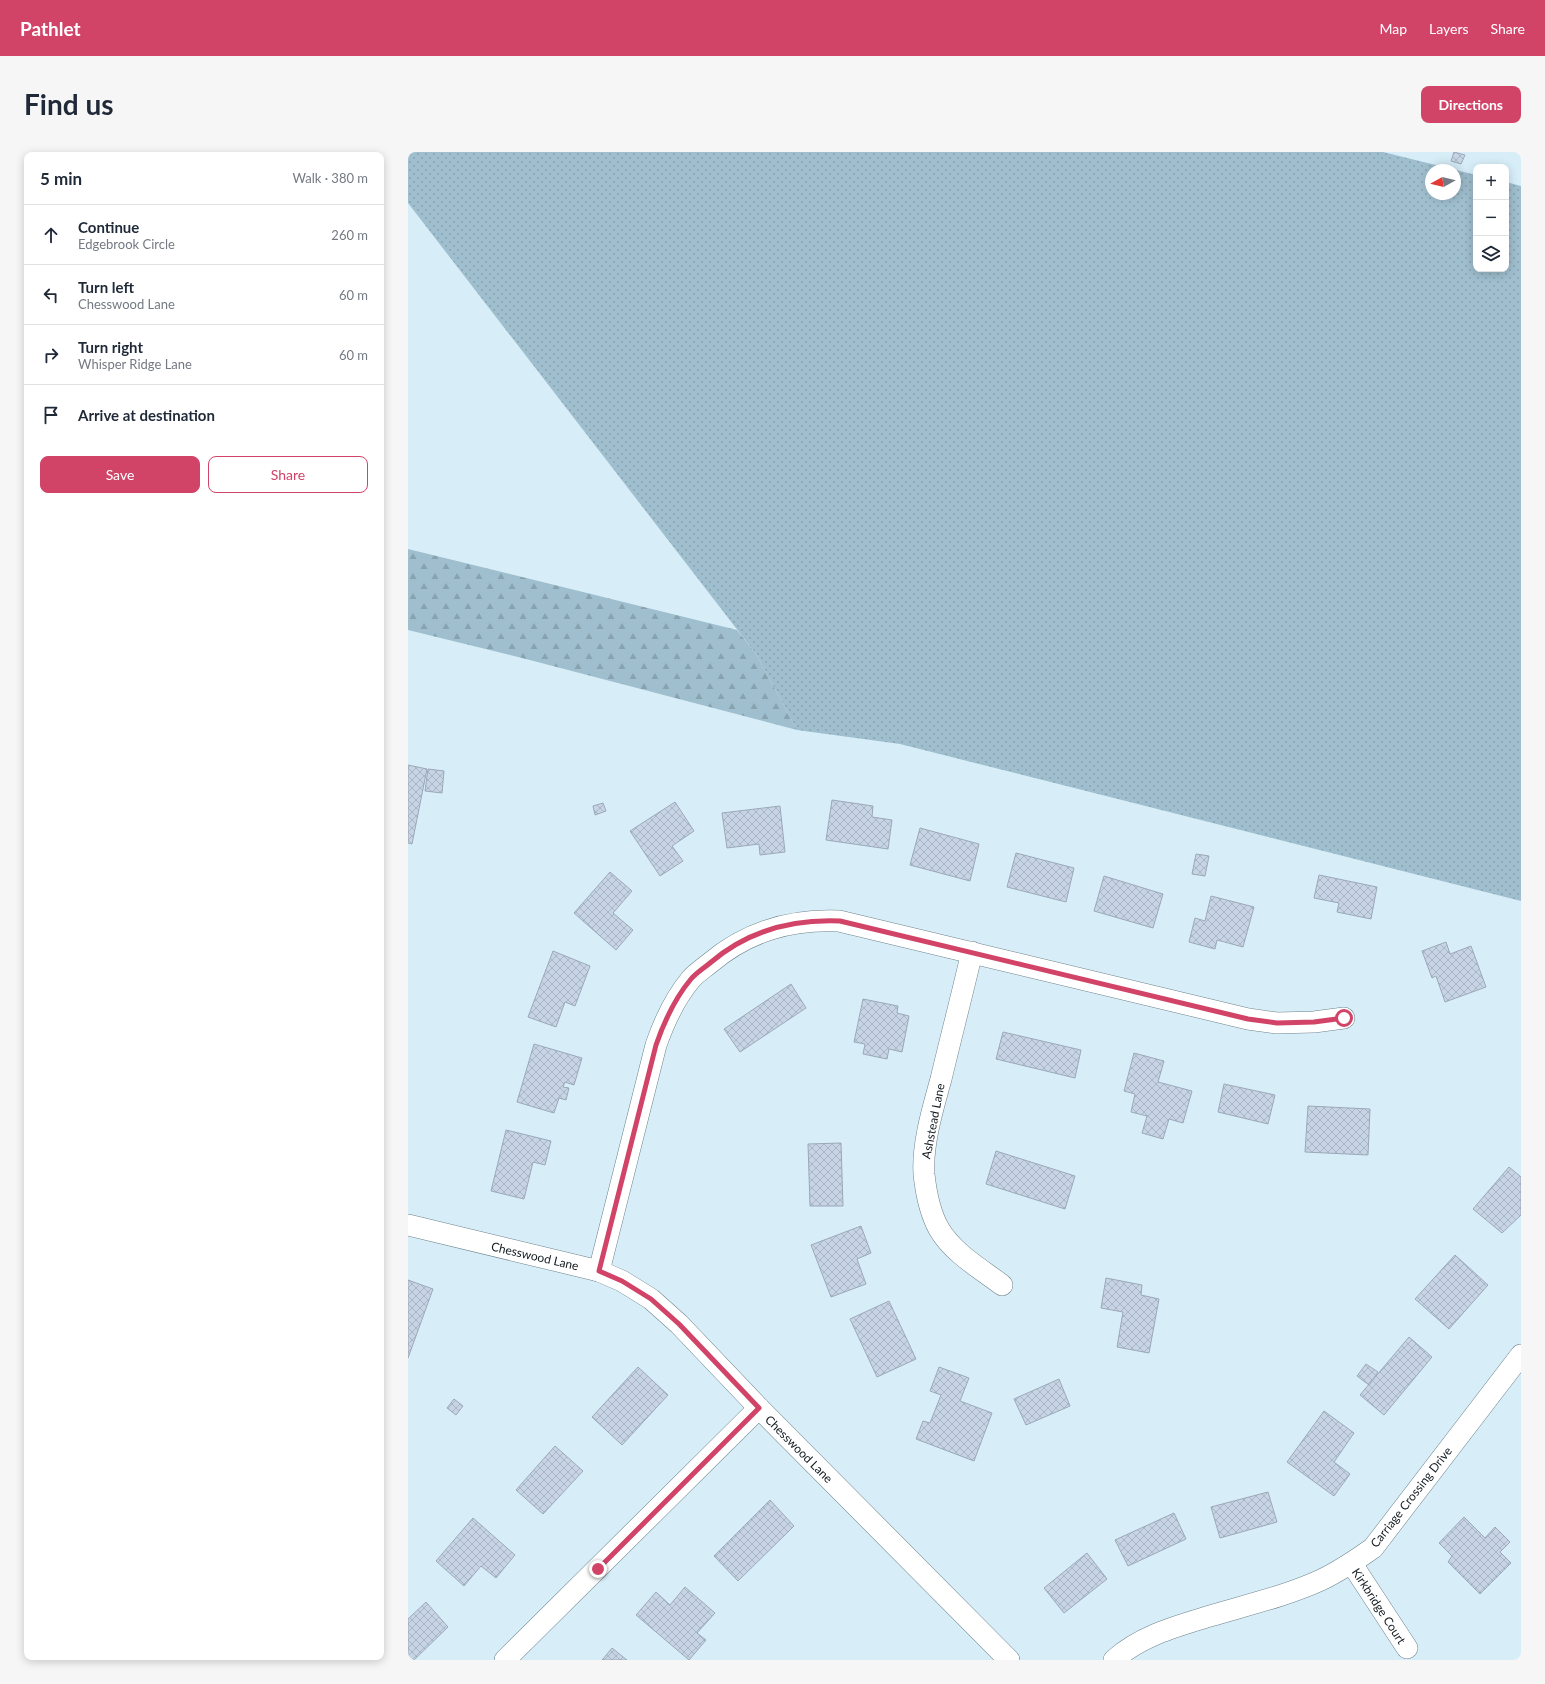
<!DOCTYPE html>
<html lang="en">
<head>
<meta charset="utf-8">
<style>
  body { margin:0; font-family:Lato,sans-serif; background:#f6f6f7; color:#1f2937 }
  .controls { position:absolute; right:12px; top:12px; display:grid; overflow:hidden; border-radius:8px; box-shadow:0 2px 10px #0003 }
  .controls button { width:36px; height:36px; display:grid; place-items:center; padding:0; border:0; border-bottom:1px solid #e0e1e3; background:#fff; color:#1f2937; font:20px sans-serif }
  .compass { position:absolute; left:1017px; top:12px; width:36px; height:36px; border-radius:50%; background:#fff; box-shadow:0 2px 10px #0003; rotate:262deg }
  .stop { position:absolute; width:12px; height:12px; margin:-9px; border:3px solid #d24368; border-radius:50%; background:#fff }
  .stop.end { background:#d24368; border-color:#fff; box-shadow:0 1px 4px #0008 }
  .list { margin:0; padding:0; list-style:none }
  h2 { display:flex; justify-content:space-between; align-items:center; height:52px; margin:0; padding:0 16px; font-size:17px }
  h2 small { font-size:13px; font-weight:400; color:#747a83 }
  .list li { display:grid; grid-template-columns:26px 1fr auto; gap:12px; align-items:center; box-sizing:border-box; height:60px; padding:0 16px; border-top:1px solid #e0e1e3 }
  .list b { display:block; font-size:15px; white-space:nowrap }
  .list p { margin:0; font-size:13px; white-space:nowrap; color:#747a83 }
  .list em { font-size:13px; font-style:normal; color:#747a83 }
  .actions { display:flex; gap:8px; padding:12px 16px }
  .actions a { flex:1; padding:9px 0; border:1px solid #d24368; border-radius:8px; text-align:center; font-size:14px; color:#d24368 }
  .actions .main { background:#d24368; color:#fff }
  .icon { flex:none; width:22px; height:22px; fill:none; stroke:currentColor; stroke-width:2; stroke-linecap:round; stroke-linejoin:round }
  .map { position:relative; flex:none; width:1113px; height:1508px; overflow:hidden; border-radius:8px }
  header { display:flex; align-items:center; gap:24px; box-sizing:border-box; height:56px; padding:0 20px; background:#d24368; color:#fff }
  header strong { font-size:19px }
  nav { display:flex; gap:22px; margin-inline-start:auto; font-size:14px }
  .intro { display:flex; align-items:center; justify-content:space-between; box-sizing:border-box; height:96px; padding:0 24px }
  h1 { margin:0; font-size:28px }
  .button { padding:10px 18px; border-radius:8px; background:#d24368; color:#fff; font-size:14px; font-weight:700 }
  main { display:flex; gap:24px; padding:0 24px }
  aside { flex:1; background:#fff; border-radius:8px; box-shadow:0 2px 10px #0003 }
  .map>svg:first-child { display:block }
</style>
</head>
<body>
<header>
<strong>Pathlet</strong>
<nav><a>Map</a><a>Layers</a><a>Share</a></nav>
</header>
<div class="intro"><h1>Find us</h1><a class="button">Directions</a></div>
<main>
<aside>
<h2>5 min<small>Walk · 380 m</small></h2>
<ul class="list">
<li><svg class="icon" aria-label="ahead" viewBox="0 0 24 24"><path d="M12 20V5M6 11l6-6 6 6"/></svg><div><b>Continue</b><p>Edgebrook Circle</p></div><em>260 m</em></li>
<li><svg class="icon" aria-label="left" viewBox="0 0 24 24"><path d="M17 20v-9H6M10 6l-5 5 5 5"/></svg><div><b>Turn left</b><p>Chesswood Lane</p></div><em>60 m</em></li>
<li><svg class="icon" aria-label="right" viewBox="0 0 24 24"><path d="M7 20v-9h11M14 6l5 5-5 5"/></svg><div><b>Turn right</b><p>Whisper Ridge Lane</p></div><em>60 m</em></li>
<li><svg class="icon" aria-label="arrive" viewBox="0 0 24 24"><path d="M6 21V4h12l-3 4 3 4H6"/></svg><div><b>Arrive at destination</b></div></li>
</ul>
<div class="actions"><a class="main">Save</a><a>Share</a></div>
</aside>
<div class="map">
<svg width="1113" height="1508" viewBox="0 0 1113 1508">
  <defs>
    <pattern id="grass-dots" width="8" height="8" patternUnits="userSpaceOnUse"><rect width="8" height="8" fill="#9fbece"/><path d="M2 2h.1M6 6h.1" fill="none" stroke="#88a3b0" stroke-width="1.8" stroke-linecap="round"/></pattern>
    <pattern id="forest-firs" width="22" height="20" patternUnits="userSpaceOnUse"><rect width="22" height="20" fill="#9fbece"/><path d="M5 1l3.5 6h-7zM16 11l3.5 6h-7z" fill="#88a3b0"/></pattern>
    <pattern id="building-cross-hatch" width="8" height="8" patternUnits="userSpaceOnUse"><rect width="8" height="8" fill="#c7d4e5"/><path d="M0 0l8 8M0 8l8-8" fill="none" stroke="#aab5c4"/></pattern>
  </defs>
  <rect width="100%" height="100%" fill="#d7eef9"/>
  <path fill="url(#grass-dots)" fill-rule="evenodd" d="M0,0H975L1068,23V117H1098V30L1113,34V749L492,592L389,578L348,502L0,51ZM1023,18H1047V42H1023Z"/>
  <path fill="url(#forest-firs)" d="M0,397L329,478L348,502L389,578L118,507L0,478Z"/>
  <g fill="url(#building-cross-hatch)" stroke="#9ba8b8">
    <path d="M1046,0L1057,3L1053,12L1043,9Z"/>
    <path d="M0,613L19,617L4,692L0,691Z"/>
    <path d="M20,617L36,619L34,641L17,639Z"/>
    <path d="M424,648L465,654L464,665L484,668L480,697L418,688Z"/>
    <path d="M267,650L286,679L264,694L275,709L252,724L222,679Z"/>
    <path d="M195,651L198,659L187,663L185,654Z"/>
    <path d="M372,654L377,700L352,703L351,692L319,696L314,661Z"/>
    <path d="M512,676L571,692L562,729L502,713Z"/>
    <path d="M608,701L666,716L658,750L599,735Z"/>
    <path d="M788,702L801,704L797,724L784,722Z"/>
    <path d="M202,720L224,739L205,761L225,778L208,798L166,761Z"/>
    <path d="M911,723L969,735L963,767L929,760L931,751L906,746Z"/>
    <path d="M696,724L755,742L745,776L686,759Z"/>
    <path d="M803,744L846,755L835,795L809,788L807,797L781,790L787,766L797,769Z"/>
    <path d="M1038,790L1042,802L1063,794L1078,835L1037,850L1028,824L1024,826L1014,799Z"/>
    <path d="M145,799L182,814L167,854L157,850L148,875L120,865Z"/>
    <path d="M383,832L398,856L332,900L316,877Z"/>
    <path d="M455,847L490,854L489,861L501,864L494,900L481,897L479,907L455,902L457,892L446,890Z"/>
    <path d="M595,880L673,898L667,926L588,907Z"/>
    <path d="M126,892L174,906L166,933L157,930L155,935L161,936L158,948L151,946L146,961L109,950Z"/>
    <path d="M726,901L756,909L750,930L784,939L775,971L761,967L755,987L734,981L739,964L723,960L727,942L716,939Z"/>
    <path d="M816,932L867,943L860,972L810,960Z"/>
    <path d="M900,954L962,957L960,1003L897,1000Z"/>
    <path d="M98,978L143,989L137,1013L125,1010L116,1047L83,1039Z"/>
    <path d="M433,991L435,1054H402L400,992Z"/>
    <path d="M588,999L667,1024L657,1057L578,1032Z"/>
    <path d="M1101,1015L1113,1025V1063L1094,1081L1065,1057Z"/>
    <path d="M453,1074L463,1101L449,1107L458,1132L423,1145L403,1093Z"/>
    <path d="M1047,1103L1080,1133L1041,1177L1007,1147Z"/>
    <path d="M698,1126L734,1133L733,1143L751,1147L741,1201L709,1195L715,1160L693,1156Z"/>
    <path d="M0,1128L25,1137L0,1206Z"/>
    <path d="M481,1149L508,1207L469,1225L442,1167Z"/>
    <path d="M1001,1185L1024,1205L976,1263L952,1243Z"/>
    <path d="M958,1212L970,1220L961,1233L949,1224Z"/>
    <path d="M230,1215L260,1243L214,1293L184,1265Z"/>
    <path d="M531,1215L561,1226L552,1249L584,1261L566,1309L508,1287L515,1269L522,1271L533,1243L522,1239Z"/>
    <path d="M651,1227L662,1254L618,1273L606,1247Z"/>
    <path d="M46,1247L55,1254L48,1263L39,1256Z"/>
    <path d="M916,1259L946,1281L926,1310L942,1322L926,1344L879,1310Z"/>
    <path d="M147,1294L175,1319L135,1362L108,1338Z"/>
    <path d="M860,1340L869,1370L812,1386L803,1355Z"/>
    <path d="M362,1348L386,1374L330,1429L306,1404Z"/>
    <path d="M766,1361L778,1387L720,1414L707,1388Z"/>
    <path d="M1056,1365L1077,1386L1087,1375L1102,1390L1092,1400L1103,1411L1072,1442L1040,1410L1044,1404L1031,1391Z"/>
    <path d="M65,1366L107,1403L88,1426L73,1414L56,1434L28,1409Z"/>
    <path d="M679,1401L699,1427L656,1461L636,1436Z"/>
    <path d="M277,1435L307,1461L289,1481L298,1488L281,1508L228,1463L248,1440L262,1453Z"/>
    <path d="M18,1450L40,1475L6,1508H0V1467Z"/>
    <path d="M204,1496L219,1508H194Z"/>
  </g>
  <g fill="none" stroke-linecap="round" stroke-linejoin="round">
    <g stroke="#6e838c" stroke-width="22">
      <g id="street">
        <path d="M564,800C554,843 543,885 533,927C525,956 514,992 516,1022C518,1041 522,1061 531,1077C545,1101 573,1117 594,1133"/>
        <path d="M0,1073L191,1119L214,1129L243,1147L271,1172L351,1256L601,1508"/>
        <path d="M191,1119L248,893C256,870 267,846 283,827C288,821 296,816 302,811C340,779 382,767 431,769L840,867L869,871L906,870L936,866"/>
        <path d="M944,1412L999,1496"/>
        <path d="M97,1508L351,1256"/>
        <path d="M706,1508C732,1484 769,1474 802,1464C839,1453 878,1444 913,1428C932,1419 948,1408 965,1396L1113,1203"/>
      </g>
    </g>
    <use href="#street" stroke="#fff" stroke-width="21"/>
  </g>
  <g fill="none" stroke-linecap="round" stroke-linejoin="round">
    <path stroke="#d24368" stroke-width="5" d="M190,1417L351,1256L271,1172L243,1147L214,1129L191,1119L248,893C256,870 267,846 283,827C288,821 296,816 302,811C339,779 383,767 432,769L840,867L869,871L906,870L936,866"/>
  </g>
  <g text-anchor="middle" dominant-baseline="central" stroke-width="3" stroke-linejoin="round" paint-order="stroke">
    <g font-size="12" fill="#121a1e" stroke="#fff">
      <text transform="translate(525 969) rotate(-79)">Ashstead Lane</text>
      <text transform="translate(127 1104) rotate(13)">Chesswood Lane</text>
      <text transform="translate(391 1297) rotate(45)">Chesswood Lane</text>
      <text transform="translate(1003 1345) rotate(-52)">Carriage Crossing Drive</text>
      <text transform="translate(971 1454) rotate(57)">Kirkbridge Court</text>
    </g>
  </g>
</svg>
<div class="controls">
<button>+</button>
<button>−</button>
<button><svg class="icon" aria-label="layers" viewBox="0 0 24 24"><path d="M12 4l9 5-9 5-9-5zM3 14l9 5 9-5"/></svg></button>
</div>
<svg class="compass" viewBox="-18 -18 36 36"><path d="M0-13l5 13h-10z" fill="#e53935"/><path d="M0 13l5-13h-10z" fill="#747a83"/></svg>
<div class="stop" style="left:936px;top:866px"></div>
<div class="stop end" style="left:190px;top:1417px"></div>
</div>
</main>
</body>
</html>
